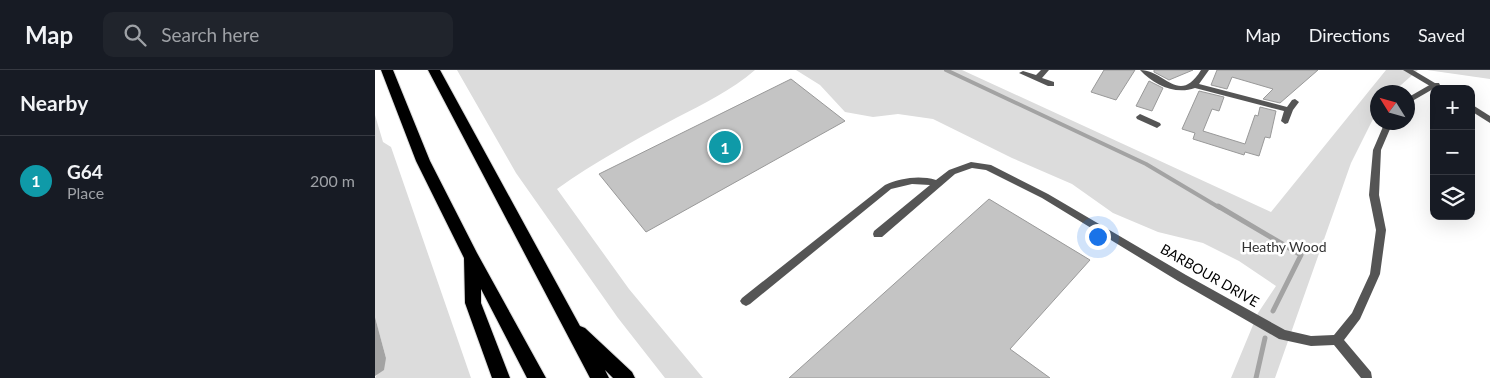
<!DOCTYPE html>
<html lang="en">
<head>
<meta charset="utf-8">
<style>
  body { margin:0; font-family:Lato,sans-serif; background:#20242c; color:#f1f3f6 }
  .controls { position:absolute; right:15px; top:15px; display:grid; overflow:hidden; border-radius:10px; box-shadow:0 5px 20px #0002 }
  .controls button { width:45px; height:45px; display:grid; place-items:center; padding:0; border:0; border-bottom:1px solid #363941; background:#171b24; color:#f1f3f6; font:25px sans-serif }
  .compass { position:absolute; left:995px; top:15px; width:45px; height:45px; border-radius:50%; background:#171b24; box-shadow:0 5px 20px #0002; rotate:307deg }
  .you { position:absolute; left:722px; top:166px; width:18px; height:18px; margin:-12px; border:4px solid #fff; border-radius:50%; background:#1a73e8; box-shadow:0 0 0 8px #1a73e833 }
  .badge { display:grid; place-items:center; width:32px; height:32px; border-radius:50%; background:#858687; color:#fff; font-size:16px; font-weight:700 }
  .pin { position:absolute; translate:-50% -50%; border:2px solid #fff; box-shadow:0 1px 5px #0006 }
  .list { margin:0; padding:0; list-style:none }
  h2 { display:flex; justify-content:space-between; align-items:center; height:65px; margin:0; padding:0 20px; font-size:21px }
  h2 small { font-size:16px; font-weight:400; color:#9ea1a6 }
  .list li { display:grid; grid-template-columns:32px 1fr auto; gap:15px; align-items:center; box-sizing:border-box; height:90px; padding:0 20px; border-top:1px solid #363941 }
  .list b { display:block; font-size:19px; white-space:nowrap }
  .list p { margin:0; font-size:16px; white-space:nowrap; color:#9ea1a6 }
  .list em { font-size:16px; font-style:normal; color:#9ea1a6 }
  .icon { flex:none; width:28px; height:28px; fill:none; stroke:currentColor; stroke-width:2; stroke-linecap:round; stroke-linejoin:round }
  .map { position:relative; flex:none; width:1115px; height:308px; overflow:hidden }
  header { display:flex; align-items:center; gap:30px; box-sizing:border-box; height:70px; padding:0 25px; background:#171b24; border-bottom:1px solid #363941 }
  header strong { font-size:24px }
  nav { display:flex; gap:28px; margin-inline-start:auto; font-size:18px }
  .search { width:350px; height:45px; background:#20242c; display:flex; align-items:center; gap:12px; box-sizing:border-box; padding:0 18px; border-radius:10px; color:#9ea1a6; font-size:19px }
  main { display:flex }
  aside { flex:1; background:#171b24 }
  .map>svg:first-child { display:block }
</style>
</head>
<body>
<header>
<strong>Map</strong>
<div class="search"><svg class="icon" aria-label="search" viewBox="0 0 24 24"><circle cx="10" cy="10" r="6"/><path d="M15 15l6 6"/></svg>Search here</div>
<nav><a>Map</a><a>Directions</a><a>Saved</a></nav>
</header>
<main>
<aside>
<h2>Nearby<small></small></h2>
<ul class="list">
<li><span class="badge" style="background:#0f9aa8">1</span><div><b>G64</b><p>Place</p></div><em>200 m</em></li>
</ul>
</aside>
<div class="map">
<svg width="1115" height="308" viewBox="0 0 1115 308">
  <rect width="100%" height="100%" fill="#fff"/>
  <g fill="#dcdcdc">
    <path d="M82,0H380C357,20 328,34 301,48C260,70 220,92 182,119L254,219L328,308H290L243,248L141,103Z"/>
    <path d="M421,0H587L896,142L1011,0H1043L1018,22H1002V41L976,93L900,308H856L883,243L901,216L864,191L828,173L783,162L738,143L697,114L637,88L558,49L523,44L498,47L470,42L445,15Z"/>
    <path d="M1052,0H1115V9Z"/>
    <path d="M0,45L8,72L16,77L96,308H0L11,288L0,247Z"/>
  </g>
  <path fill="#a3a3a3" d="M0,247L11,288L9,300L0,306Z"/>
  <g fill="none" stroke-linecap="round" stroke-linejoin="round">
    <path stroke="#a3a3a3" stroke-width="4" d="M571,0L771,94L845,138"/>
    <g stroke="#a3a3a3" stroke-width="5">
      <path d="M843,136L926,185L898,241"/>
      <path d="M881,308L890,268"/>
    </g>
  </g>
  <g fill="#c4c4c4" stroke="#999">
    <path d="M729,0H760L741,30L716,22Z"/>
    <path d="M779,0H818L794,10L779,2Z"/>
    <path d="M842,0H943L905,33L888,29L898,19L857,7L852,19L836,15Z"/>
    <path d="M416,9L470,51L271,162L224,104Z"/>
    <path d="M774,11L788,18L777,41L761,36Z"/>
    <path d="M824,21L849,27L844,41L837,39L828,61L870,74L880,45L883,46L885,37L901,41L895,68L890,67L884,86L870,82L869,85L818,69L820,63L807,59Z"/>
    <path d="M614,129L715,190L635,279L675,308H414Z"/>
  </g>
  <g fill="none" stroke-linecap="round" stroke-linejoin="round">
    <g stroke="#dbdbdb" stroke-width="2">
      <g id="motorway">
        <path d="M6,0H18L55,91L102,183L171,308H152L106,219V233L135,308H117L90,233L89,188L41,91Z"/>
        <path d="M53,0H65L205,256L210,258L257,302L260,308H238L230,300L234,308H215Z"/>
      </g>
    </g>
    <g fill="#555" fill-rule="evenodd">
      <path d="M666,0H674L667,8L679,12V16H673L644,3L648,1L661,5Z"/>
      <path d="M765,0C790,0 804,36 826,0H834L824,14L912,37L917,30L920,29L924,32L918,40L913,53L910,54L906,51L909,41L820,18C800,25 779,15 765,0Z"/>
      <path d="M1058,13H1064L1065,15L1032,34V28Z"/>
      <path d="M765,44L785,53L786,55L782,58L762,49L761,47Z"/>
      <path d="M1010,52H1018L1006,80L1004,125L1011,160L1005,204L985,249L969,270L996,302L997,308H986L959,275L936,276L904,269L803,211L667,128L611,100L597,98L580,104L507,167H499L498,164L499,161L555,115L537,114L516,119L375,234L371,236L367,234L365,231L367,228L510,115C526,108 544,105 561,110L574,100L596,92L616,95L673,124L811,205L910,260L936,266L959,265L977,243L995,204L1001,160L994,125L998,80Z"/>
    </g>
    <g fill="#555" fill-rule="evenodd">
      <path d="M1028,0H1038L1070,19H1060Z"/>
      <path d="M1096,34L1115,46V53L1096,41Z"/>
    </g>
    <use href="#motorway" fill="#000" fill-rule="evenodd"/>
  </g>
  <g text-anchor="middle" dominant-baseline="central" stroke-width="5" stroke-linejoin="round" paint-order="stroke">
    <g font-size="14" fill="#333" stroke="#fff">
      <text x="909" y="176">Heathy Wood</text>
    </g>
    <g font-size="14" fill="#000" stroke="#fff">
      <text transform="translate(835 205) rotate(30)">BARBOUR DRIVE</text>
    </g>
  </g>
</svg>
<div class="controls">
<button>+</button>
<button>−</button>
<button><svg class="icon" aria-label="layers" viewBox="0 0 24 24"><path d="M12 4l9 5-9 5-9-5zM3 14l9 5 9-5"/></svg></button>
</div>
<svg class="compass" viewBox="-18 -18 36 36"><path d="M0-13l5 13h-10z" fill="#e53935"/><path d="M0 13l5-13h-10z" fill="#9ea1a6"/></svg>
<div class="you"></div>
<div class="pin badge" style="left:350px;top:77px;background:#0f9aa8">1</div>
</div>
</main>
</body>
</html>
